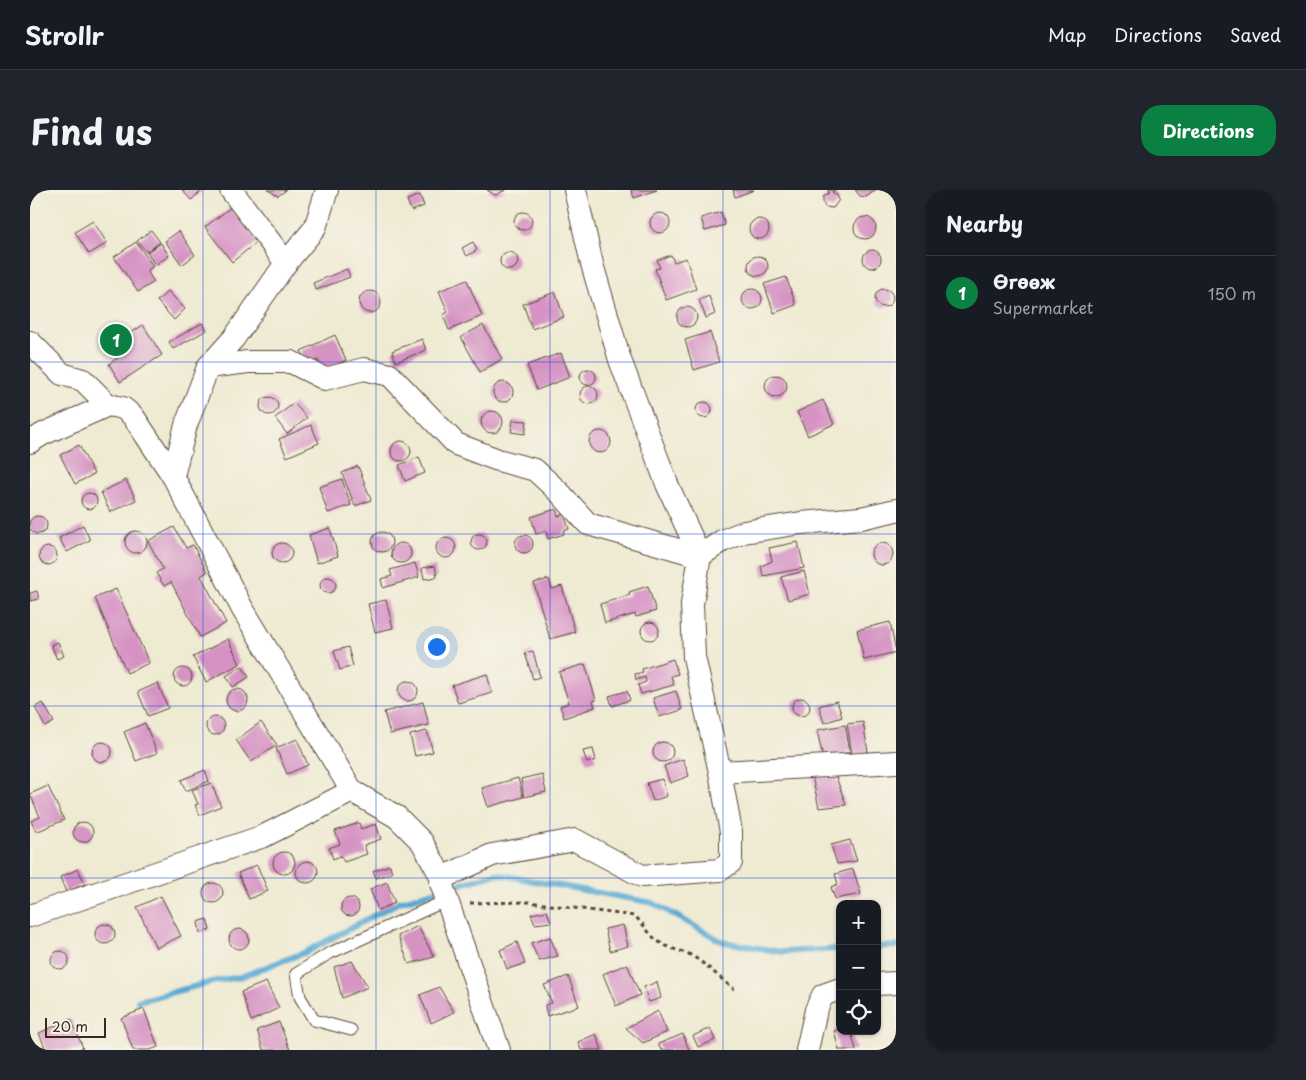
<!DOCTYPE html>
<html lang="en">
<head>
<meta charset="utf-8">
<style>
  body { margin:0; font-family:"Playpen Sans",sans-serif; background:#20242c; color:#f1f3f6 }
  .controls { position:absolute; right:15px; bottom:15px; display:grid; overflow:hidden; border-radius:10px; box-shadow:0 1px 4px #0004 }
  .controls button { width:45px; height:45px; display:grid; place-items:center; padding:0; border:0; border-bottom:1px solid #363941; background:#171b24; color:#f1f3f6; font:25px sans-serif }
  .scale { position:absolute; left:15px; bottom:12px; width:61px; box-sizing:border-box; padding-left:5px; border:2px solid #3b2a1e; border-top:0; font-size:14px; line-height:18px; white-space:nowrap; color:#3b2a1e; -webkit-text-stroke:4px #f7f3e8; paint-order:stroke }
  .you { position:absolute; left:406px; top:456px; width:18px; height:18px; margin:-12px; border:4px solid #fff; border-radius:50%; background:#1a73e8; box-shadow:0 0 0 8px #1a73e833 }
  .badge { display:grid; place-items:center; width:32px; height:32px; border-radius:50%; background:#0b8043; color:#fff; font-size:16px; font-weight:700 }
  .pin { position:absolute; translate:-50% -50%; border:2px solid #fff; box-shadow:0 1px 5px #0006 }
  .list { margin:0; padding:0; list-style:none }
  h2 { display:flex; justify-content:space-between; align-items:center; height:65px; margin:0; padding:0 20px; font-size:21px }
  h2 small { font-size:16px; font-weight:400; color:#9ea1a6 }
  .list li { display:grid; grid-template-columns:32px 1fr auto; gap:15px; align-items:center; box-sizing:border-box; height:75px; padding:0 20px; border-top:1px solid #363941 }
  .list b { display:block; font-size:19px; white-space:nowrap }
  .list p { margin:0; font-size:16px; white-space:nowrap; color:#9ea1a6 }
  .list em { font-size:16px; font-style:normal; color:#9ea1a6 }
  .icon { flex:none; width:28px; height:28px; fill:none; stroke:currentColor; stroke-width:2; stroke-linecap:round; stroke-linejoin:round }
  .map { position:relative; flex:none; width:866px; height:860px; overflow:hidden; border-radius:20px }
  header { display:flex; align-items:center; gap:30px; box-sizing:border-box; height:70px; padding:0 25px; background:#171b24; border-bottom:1px solid #363941 }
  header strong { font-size:24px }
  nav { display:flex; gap:28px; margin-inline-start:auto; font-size:18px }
  .intro { display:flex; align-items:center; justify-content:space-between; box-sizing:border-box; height:120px; padding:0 30px }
  h1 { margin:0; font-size:35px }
  .button { padding:12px 22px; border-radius:20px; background:#0b8043; color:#fff; font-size:18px; font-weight:700 }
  main { display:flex; gap:30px; padding:0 30px }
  aside { flex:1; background:#171b24; border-radius:20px; box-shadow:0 1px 4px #0004 }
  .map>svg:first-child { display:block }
</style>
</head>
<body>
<header>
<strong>Strollr</strong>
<nav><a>Map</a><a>Directions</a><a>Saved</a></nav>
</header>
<div class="intro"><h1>Find us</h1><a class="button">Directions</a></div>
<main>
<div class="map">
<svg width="866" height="860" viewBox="0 0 866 860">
  <rect width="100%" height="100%" fill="#f7f3e8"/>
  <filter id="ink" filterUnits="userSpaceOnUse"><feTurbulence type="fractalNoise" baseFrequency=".02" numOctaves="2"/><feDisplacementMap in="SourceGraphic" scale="10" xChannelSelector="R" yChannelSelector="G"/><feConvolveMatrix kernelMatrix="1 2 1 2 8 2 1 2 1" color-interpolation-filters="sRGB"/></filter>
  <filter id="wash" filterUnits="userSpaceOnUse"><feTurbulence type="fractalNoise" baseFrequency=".0096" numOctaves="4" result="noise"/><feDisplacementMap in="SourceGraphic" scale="20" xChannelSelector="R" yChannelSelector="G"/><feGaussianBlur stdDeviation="1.12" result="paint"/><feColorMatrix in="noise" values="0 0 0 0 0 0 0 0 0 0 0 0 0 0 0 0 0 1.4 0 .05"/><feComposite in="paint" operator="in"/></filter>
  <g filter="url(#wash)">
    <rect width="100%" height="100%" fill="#efead2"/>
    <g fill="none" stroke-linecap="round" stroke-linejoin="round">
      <g stroke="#58aad3" stroke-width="6">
        <path d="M847,757L866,756"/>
        <path d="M108,811L186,791L210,787L276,762L369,712L466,684L623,713L693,752L752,762L810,759"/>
      </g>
    </g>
    <g id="blocks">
      <g fill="#d592c3">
        <path d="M152,0H173L161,10Z"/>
        <path d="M238,0H256L248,6Z"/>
        <path d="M457,0H476L465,5Z"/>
        <path d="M601,0H627L604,8Z"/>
        <path d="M703,0H724L705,7Z"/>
        <path d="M798,0H805L802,2L807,5L809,10L803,18L795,17L793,12V7L799,3Z"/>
        <path d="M825,0H846L836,7L830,6Z"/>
        <path d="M390,5L394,16L381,21L377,10Z"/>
        <path d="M201,17L227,52L202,72L175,37Z"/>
        <circle cx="493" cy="31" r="9"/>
        <path d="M691,22L695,35L675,41L671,28Z"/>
        <circle cx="630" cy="33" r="10"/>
        <circle cx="835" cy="38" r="11"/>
        <circle cx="729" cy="39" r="10"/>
        <path d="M63,31L77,53L59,64L45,42Z"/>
        <path d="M121,40L130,52L117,62L107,51Z"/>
        <path d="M149,41L165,65L152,75L135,51Z"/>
        <path d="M106,52L123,76L117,81L124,92L108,102L84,67Z"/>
        <path d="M443,52L447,60L437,66L432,58Z"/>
        <path d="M131,53L139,66L125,75L117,62Z"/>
        <circle cx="842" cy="69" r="9"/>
        <circle cx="479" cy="71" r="9"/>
        <path d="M641,65L644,72L656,68L666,99L636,110L625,79L630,78L627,70Z"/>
        <circle cx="728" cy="76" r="10"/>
        <path d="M317,79L320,87L286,100L283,93Z"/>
        <path d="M756,87L766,115L744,123L734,94Z"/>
        <path d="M437,90L452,126L419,140L413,125L418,122L409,101Z"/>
        <circle cx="722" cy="109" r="10"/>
        <circle cx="854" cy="108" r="9"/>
        <path d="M138,101L155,119L144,130L127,111Z"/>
        <circle cx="340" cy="112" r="11"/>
        <path d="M525,102L534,127L502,139L493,114Z"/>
        <path d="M679,106L685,124L676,128L669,110Z"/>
        <circle cx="657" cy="127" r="10"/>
        <path d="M172,133L177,140L143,159L139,152Z"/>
        <path d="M113,135L132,165L90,192L79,174L90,166L83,155L86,153L82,147L93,140L96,146Z"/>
        <path d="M453,135L472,169L450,182L431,147Z"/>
        <path d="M680,142L689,172L664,180L655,150Z"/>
        <path d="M305,145L316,170L294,181L288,170L278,175L271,161Z"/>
        <path d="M392,149L396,160L366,172L362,161Z"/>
        <path d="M531,163L540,187L507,200L497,175Z"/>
        <circle cx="558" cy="187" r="8"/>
        <circle cx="746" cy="196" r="11"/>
        <circle cx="473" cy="202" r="10"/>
        <circle cx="559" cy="205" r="9"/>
        <circle cx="239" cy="216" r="9"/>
        <path d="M793,210L804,234L778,246L767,222Z"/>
        <circle cx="674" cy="220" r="8"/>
        <path d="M264,213L277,228L257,244L245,228Z"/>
        <circle cx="462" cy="232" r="11"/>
        <path d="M483,230L497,231L495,244L481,242Z"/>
        <path d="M281,235L289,253L257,267L249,249Z"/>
        <circle cx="570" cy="252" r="11"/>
        <circle cx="371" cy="261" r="10"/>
        <path d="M49,255L64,284L45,294L30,265Z"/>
        <path d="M389,267L395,283L375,291L369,275Z"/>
        <path d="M328,276L341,310L325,316L312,283Z"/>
        <path d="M312,289L321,315L298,323L289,297Z"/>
        <path d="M96,290L106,310L80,322L71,302Z"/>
        <circle cx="59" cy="311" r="8"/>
        <path d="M526,319L528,326L534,324L539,339L533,341L534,344L518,349L516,341L506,344L501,327Z"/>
        <circle cx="8" cy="335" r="9"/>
        <path d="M53,335L60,350L37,362L29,348Z"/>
        <path d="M144,337L156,358L163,355L177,382L171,386L196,433L170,447L141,392L134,396L126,383L133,379L118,351Z"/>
        <path d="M300,338L308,366L287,373L279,345Z"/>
        <circle cx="106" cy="352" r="11"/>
        <circle cx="352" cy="352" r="10"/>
        <circle cx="449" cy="352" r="8"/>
        <circle cx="494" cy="354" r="9"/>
        <circle cx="416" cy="358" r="10"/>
        <path d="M768,352L774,378L733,386L731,376L742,371L739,358Z"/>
        <circle cx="852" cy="364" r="11"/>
        <circle cx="371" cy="363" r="10"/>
        <circle cx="252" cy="363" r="10"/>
        <circle cx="18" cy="366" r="9"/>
        <path d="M385,373L389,387L353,398L351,389L362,386L360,380Z"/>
        <path d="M405,376L407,387L394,389L392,378Z"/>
        <path d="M774,381L780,404L758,410L751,387Z"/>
        <circle cx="298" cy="395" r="8"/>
        <path d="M519,389L522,399L532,396L545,442L520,449L504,393Z"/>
        <path d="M618,396L626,421L606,427L605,424L575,433L570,414L600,405L599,402Z"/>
        <path d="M86,399L119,473L97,483L65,408Z"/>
        <path d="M7,401L9,409L0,411V403Z"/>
        <path d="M356,410L363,438L345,442L338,414Z"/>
        <circle cx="620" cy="441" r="9"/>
        <path d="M860,432L866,462L834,470L827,440Z"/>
        <path d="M198,449L210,474L176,492L163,467Z"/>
        <path d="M28,452L34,466L27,469L21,455Z"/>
        <path d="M318,457L323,476L310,480L304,461Z"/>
        <path d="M503,461L510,487L503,489L495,463Z"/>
        <path d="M643,469L648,484L641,486L644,495L611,504L608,495L616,492L615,487L606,490L605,484L613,482L612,479Z"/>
        <path d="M555,474L566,510L563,511L565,517L534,528L530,516L539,513L529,482Z"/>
        <path d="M212,476L219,487L203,497L196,486Z"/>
        <circle cx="153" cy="487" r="9"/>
        <path d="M457,484L462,503L428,513L422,495Z"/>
        <circle cx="378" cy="501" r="10"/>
        <path d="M128,493L138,518L118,526L108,502Z"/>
        <circle cx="207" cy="510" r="11"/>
        <path d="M597,501L600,510L582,516L579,506Z"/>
        <path d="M646,501L652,520L629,527L623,508Z"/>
        <circle cx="771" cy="517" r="9"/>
        <path d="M807,511L812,527L794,533L789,516Z"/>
        <path d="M393,512L399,535L360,544L354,522Z"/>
        <path d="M13,513L24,532L15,537L5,517Z"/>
        <circle cx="185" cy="536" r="9"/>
        <path d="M231,532L247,555L221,572L206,550Z"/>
        <path d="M833,532L838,562L822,565L817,534Z"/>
        <path d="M115,533L127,563L106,571L94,542Z"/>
        <path d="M815,535L820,562L793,568L787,540Z"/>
        <path d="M397,541L403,562L385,566L380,545Z"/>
        <path d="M267,549L278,575L257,584L246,558Z"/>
        <circle cx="72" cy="562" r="10"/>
        <circle cx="633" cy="562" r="10"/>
        <path d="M563,559L566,570L557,573L553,561Z"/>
        <path d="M653,569L659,586L640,593L634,576Z"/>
        <path d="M175,580L179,591L156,601L151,590Z"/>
        <path d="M804,581L816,615L789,618L782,586Z"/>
        <path d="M512,584L516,602L494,607L491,589Z"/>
        <path d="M488,588L493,607L458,617L452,598Z"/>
        <path d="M632,589L637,606L623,611L617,593Z"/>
        <path d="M181,593L191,616L170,625L165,615L168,614L162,600Z"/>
        <path d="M18,596L34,630L6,642L1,631L10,627L0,604Z"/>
        <circle cx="53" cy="642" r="10"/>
        <path d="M329,633L331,639L346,634L351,649L334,655L337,664L314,672L311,666L303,669L299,658L310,654L305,641Z"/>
        <path d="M820,650L827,671L807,674L801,655Z"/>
        <circle cx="254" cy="673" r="11"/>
        <circle cx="277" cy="682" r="11"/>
        <path d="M227,675L238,701L219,709L208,683Z"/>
        <path d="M360,675L362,683L346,688L343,681Z"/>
        <path d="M48,679L55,694L36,702L30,687Z"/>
        <path d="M823,679L831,704L805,709L801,697L808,694L805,684Z"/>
        <path d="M357,692L365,713L348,720L340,699Z"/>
        <circle cx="183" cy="703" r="10"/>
        <path d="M131,706L151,746L126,758L107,717Z"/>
        <circle cx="320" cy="717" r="9"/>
        <path d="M517,721L521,732L505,734L501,724Z"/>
        <path d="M177,729L180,740L170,743L168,732Z"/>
        <circle cx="75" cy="744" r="10"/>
        <path d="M593,735L598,756L580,761L575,739Z"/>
        <path d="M388,736L404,767L379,774L368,746Z"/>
        <circle cx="209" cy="749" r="10"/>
        <path d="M520,747L528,766L509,771L501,753Z"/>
        <path d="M487,752L495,774L477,779L470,760Z"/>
        <circle cx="30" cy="770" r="9"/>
        <path d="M322,771L338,797L312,808L304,777Z"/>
        <path d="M597,774L610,805L586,816L573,784Z"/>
        <path d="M538,786L549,816L517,826L515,815L522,813L514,795Z"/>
        <path d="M236,792L249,818L221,831L211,802Z"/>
        <path d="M627,792L631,808L619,812L614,797Z"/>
        <path d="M409,797L424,822L401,833L390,805Z"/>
        <path d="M114,819L128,857L120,860H103L91,828Z"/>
        <path d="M628,821L637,842L613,853L596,838Z"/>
        <path d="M41,829L53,858L48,860H16L9,843Z"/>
        <path d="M249,832L260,860H233L227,840Z"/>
        <path d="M680,838L685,850L668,857L663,846Z"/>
        <path d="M810,839V841H821L826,860H809L804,841Z"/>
        <path d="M566,844L572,860H551L548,852Z"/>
        <path d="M653,844L659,860H631L628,854Z"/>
      </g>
    </g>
  </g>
  <g filter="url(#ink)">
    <use href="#blocks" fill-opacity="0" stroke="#564739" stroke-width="1"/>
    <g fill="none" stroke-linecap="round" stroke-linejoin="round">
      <g stroke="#564739" stroke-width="13">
        <path id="lane" d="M321,840L284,830L270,807L266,784L298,764L417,710"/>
      </g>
      <g stroke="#564739" stroke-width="24">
        <g id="street">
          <path d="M201,0L256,73"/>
          <path d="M0,152L32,184L53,190L78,215"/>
          <path d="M178,177L218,172H261L295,189L334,179L360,185L426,254L468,270L505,280L530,303L558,334L670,366"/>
          <path d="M0,252L13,244L78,215L93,218L103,226L143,286L156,235L178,177L204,148L256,73L285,38L297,0"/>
          <path d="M143,286L212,418L322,601L367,627L392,652L412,688L411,693L469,860"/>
          <path d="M670,366L692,351L714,342L771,333L831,328L866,320"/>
          <path d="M690,582L866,572"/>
          <path d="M412,688L462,665L545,650L612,686L690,680L701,672V642L690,582L664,467L662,414L670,366L637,294L590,170L562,74L545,0"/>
          <path d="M0,726L234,646L322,601"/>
          <path d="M847,794L866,793"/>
          <path d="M777,860L786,820L793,805L810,799"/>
        </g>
      </g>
      <path stroke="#564739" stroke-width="3" stroke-dasharray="4 4" stroke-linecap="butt" d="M440,713L498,712L604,726C614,733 618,744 628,751C639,760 653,760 664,767C678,776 691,789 704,799"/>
      <use href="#lane" stroke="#fff" stroke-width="11"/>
      <use href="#street" stroke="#fff" stroke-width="22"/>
    </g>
  </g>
  <path fill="none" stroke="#1d4ed8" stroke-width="1" stroke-opacity="0.55" d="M173,0V860M346,0V860M520,0V860M693,0V860M0,172H866M0,344H866M0,516H866M0,688H866"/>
</svg>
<div class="controls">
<button>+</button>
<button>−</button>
<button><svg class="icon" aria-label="locate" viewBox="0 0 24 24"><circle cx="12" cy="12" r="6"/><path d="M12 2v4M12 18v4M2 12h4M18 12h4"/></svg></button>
</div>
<div class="scale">20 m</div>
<div class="you"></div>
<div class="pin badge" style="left:86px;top:150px">1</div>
</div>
<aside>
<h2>Nearby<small></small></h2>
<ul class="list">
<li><span class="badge">1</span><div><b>Өгөөж</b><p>Supermarket</p></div><em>150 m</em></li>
</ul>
</aside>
</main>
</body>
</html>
